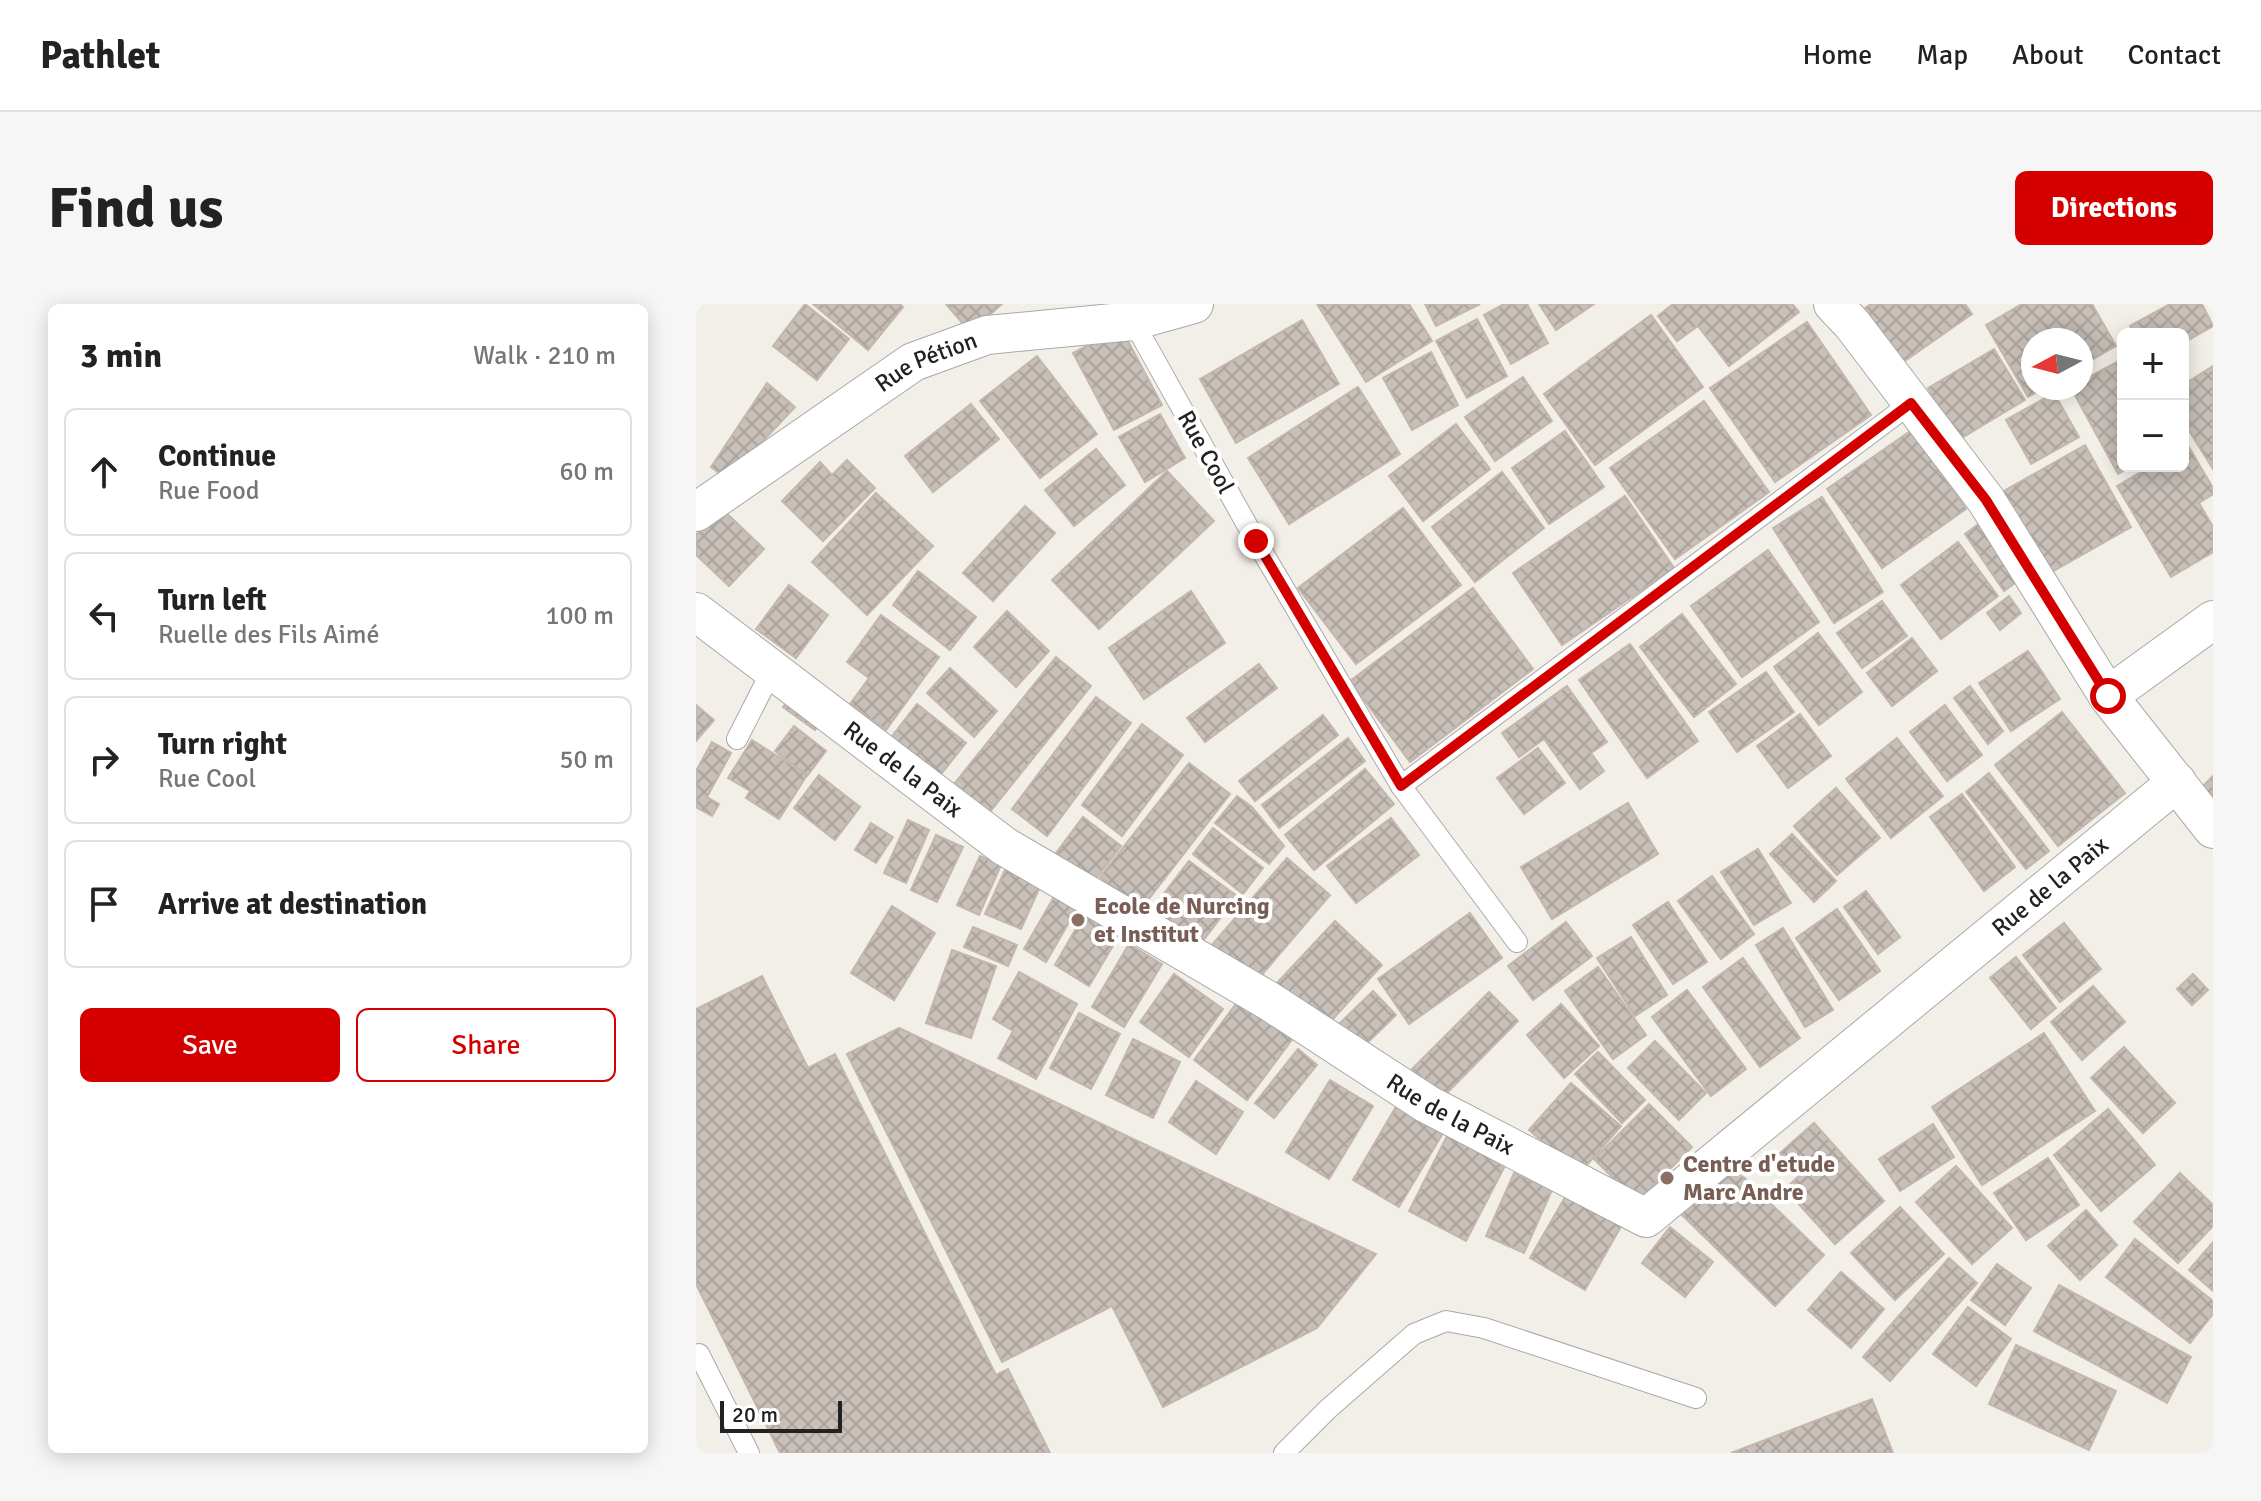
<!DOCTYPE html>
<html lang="en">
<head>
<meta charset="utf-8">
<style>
  body { margin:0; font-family:Signika,sans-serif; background:#f6f6f6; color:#222 }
  .controls { position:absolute; right:24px; top:24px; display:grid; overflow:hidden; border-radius:12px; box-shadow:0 4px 20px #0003 }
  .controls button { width:72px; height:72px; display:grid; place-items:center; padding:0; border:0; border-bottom:2px solid #e0e0e0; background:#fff; color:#222; font:40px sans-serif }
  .compass { position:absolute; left:1325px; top:24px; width:72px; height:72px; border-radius:50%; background:#fff; box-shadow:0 4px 20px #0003; rotate:263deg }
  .scale { position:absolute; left:24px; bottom:20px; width:122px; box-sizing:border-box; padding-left:8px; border:4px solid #222; border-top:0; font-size:22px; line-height:28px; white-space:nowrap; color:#222; -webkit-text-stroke:6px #fff; paint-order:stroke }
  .stop { position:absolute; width:24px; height:24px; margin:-18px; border:6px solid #d40000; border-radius:50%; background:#fff }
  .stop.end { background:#d40000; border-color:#fff; box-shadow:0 2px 8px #0008 }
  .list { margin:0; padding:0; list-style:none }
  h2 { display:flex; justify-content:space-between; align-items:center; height:104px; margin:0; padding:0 32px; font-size:34px }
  h2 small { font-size:26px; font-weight:400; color:#767676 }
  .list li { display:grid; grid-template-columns:52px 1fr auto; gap:24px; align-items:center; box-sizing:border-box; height:128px; margin:0 16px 16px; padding:0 16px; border:2px solid #e0e0e0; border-radius:12px }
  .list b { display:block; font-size:30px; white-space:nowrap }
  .list p { margin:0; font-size:26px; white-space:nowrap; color:#767676 }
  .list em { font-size:26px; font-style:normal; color:#767676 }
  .actions { display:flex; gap:16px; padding:24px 32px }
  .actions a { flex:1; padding:18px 0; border:2px solid #d40000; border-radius:12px; text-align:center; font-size:28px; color:#d40000 }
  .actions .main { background:#d40000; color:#fff }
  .icon { flex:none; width:44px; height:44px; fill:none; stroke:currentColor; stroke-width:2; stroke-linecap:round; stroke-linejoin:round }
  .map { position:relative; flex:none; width:1517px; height:1149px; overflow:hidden; border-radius:12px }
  header { display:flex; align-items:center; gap:48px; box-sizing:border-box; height:112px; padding:0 40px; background:#fff; border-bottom:2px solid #e0e0e0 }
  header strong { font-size:38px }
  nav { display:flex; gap:44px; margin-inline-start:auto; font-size:28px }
  .intro { display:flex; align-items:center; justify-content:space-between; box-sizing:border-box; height:192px; padding:0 48px }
  h1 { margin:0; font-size:56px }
  .button { padding:20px 36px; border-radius:12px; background:#d40000; color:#fff; font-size:28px; font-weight:700 }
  main { display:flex; gap:48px; padding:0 48px }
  aside { flex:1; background:#fff; border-radius:12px; box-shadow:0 4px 20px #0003 }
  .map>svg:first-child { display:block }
</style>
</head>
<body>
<header>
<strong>Pathlet</strong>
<nav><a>Home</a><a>Map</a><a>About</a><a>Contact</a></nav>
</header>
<div class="intro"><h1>Find us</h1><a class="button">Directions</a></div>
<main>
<aside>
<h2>3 min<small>Walk · 210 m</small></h2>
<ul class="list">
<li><svg class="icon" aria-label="ahead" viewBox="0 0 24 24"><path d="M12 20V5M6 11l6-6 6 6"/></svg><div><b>Continue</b><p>Rue Food</p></div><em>60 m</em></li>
<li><svg class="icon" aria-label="left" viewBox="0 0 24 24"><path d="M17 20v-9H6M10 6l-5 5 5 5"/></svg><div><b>Turn left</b><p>Ruelle des Fils Aimé</p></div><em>100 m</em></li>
<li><svg class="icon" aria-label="right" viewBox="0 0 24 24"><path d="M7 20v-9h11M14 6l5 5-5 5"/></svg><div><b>Turn right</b><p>Rue Cool</p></div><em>50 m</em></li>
<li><svg class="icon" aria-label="arrive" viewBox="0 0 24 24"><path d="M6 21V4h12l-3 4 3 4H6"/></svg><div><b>Arrive at destination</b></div></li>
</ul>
<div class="actions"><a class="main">Save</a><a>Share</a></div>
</aside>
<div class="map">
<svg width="1517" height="1149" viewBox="0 0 1517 1149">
  <defs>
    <pattern id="building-cross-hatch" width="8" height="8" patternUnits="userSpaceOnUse" patternTransform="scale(2)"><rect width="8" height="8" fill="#c7bfb8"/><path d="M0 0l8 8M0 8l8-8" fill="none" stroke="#aba49e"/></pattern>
  </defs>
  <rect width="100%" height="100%" fill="#f2efe9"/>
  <g fill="url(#building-cross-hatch)" stroke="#c4b6ab" stroke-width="2">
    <path d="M109,0L153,35L121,76L77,42Z"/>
    <path d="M117,0H204L207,3L172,46Z"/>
    <path d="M250,0H306L274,28Z"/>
    <path d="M621,0H713L736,37L670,78Z"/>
    <path d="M729,0H784L740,22Z"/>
    <path d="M808,0H831L852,39L815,60L788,11Z"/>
    <path d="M843,0H898L860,26Z"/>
    <path d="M977,0H1096L1103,8L1033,62L1002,22L981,37L962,12Z"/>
    <path d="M1175,0H1269L1276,10L1200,63L1162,9Z"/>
    <path d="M1326,0H1396L1420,42L1385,62V36H1337V84H1348L1332,93L1290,21Z"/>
    <path d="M1474,0H1506L1517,22L1487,39V30H1438L1434,22Z"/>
    <path d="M955,11L1007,83L899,161L848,90Z"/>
    <path d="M781,15L811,72L771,94L740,37Z"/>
    <path d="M606,16L643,80L540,139L504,75Z"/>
    <path d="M1111,18L1175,111L1079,178L1014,84Z"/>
    <path d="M425,24L466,101L418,126L377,49Z"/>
    <path d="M1298,45L1329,96L1262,136L1232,84Z"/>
    <path d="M735,48L762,101L716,126L687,74Z"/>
    <path d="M341,52L401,130L344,174L284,97Z"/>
    <path d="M1427,55V162H1436L1422,170L1375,84H1385V77Z"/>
    <path d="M1517,62V165L1487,117V81Z"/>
    <path d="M827,73L856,117L799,157L769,113Z"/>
    <path d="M71,79L99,103L31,175L15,163Z"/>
    <path d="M662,83L704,150L593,220L552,154Z"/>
    <path d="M1358,89L1383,133L1335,160L1310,116Z"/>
    <path d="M1008,97L1073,188L979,255L914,164Z"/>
    <path d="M275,100L303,135L237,188L209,152Z"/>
    <path d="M464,110L489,154L449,178L423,133Z"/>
    <path d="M760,120L794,165L727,217L693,172Z"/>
    <path d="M1216,126L1270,205L1186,264L1131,185Z"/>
    <path d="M869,127L908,183L853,220L816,164Z"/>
    <path d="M1491,140L1517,184V190L1503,199L1517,223V248L1475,273L1421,182L1455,162H1487V143Z"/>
    <path d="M1389,141L1435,223L1347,273L1301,191Z"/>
    <path d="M400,145L429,181L378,222L349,186Z"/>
    <path d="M151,156L179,184L127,237L86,197L124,158L136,171Z"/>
    <path d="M471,167L518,217L403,325L356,276Z"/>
    <path d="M806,168L848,224L779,278L736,223Z"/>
    <path d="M180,189L237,242L171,311L116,258Z"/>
    <path d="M929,192L978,264L866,341L817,269Z"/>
    <path d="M1126,193L1187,288L1138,319L1077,224Z"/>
    <path d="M329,202L359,229L297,297L267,269Z"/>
    <path d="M25,204L68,245L33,282L0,251V231Z"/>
    <path d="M707,204L765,281L660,360L602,284Z"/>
    <path d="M1288,216L1327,273L1308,287L1269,230Z"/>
    <path d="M1262,238L1302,292L1245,335L1205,281Z"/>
    <path d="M1072,246L1123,318L1046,373L995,302Z"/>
    <path d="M222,267L280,313L254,346L197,301Z"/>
    <path d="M93,281L132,311L100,354L60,325Z"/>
    <path d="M777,284L837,365L714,458L654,377Z"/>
    <path d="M495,287L529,339L448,395L413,344Z"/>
    <path d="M1313,292L1325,309L1304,326L1291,309Z"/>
    <path d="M1186,297L1211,332L1166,364L1141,329Z"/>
    <path d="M311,307L353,347L320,383L278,343Z"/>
    <path d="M986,310L1040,380L998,413L944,343Z"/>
    <path d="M185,311L243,353L190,426L154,400L173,374L151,358Z"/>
    <path d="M1122,329L1166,388L1123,421L1078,363Z"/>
    <path d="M1216,334L1241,367L1196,402L1171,369Z"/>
    <path d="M934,340L1002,437L951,474L883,376Z"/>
    <path d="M1332,347L1364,395L1315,427L1283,379Z"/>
    <path d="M360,353L395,382L293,509L258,480Z"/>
    <path d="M563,360L581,384L509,438L491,414Z"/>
    <path d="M254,364L301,407L278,433L231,389Z"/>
    <path d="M1070,368L1098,408L1041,448L1013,408Z"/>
    <path d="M871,382L911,438L895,449L908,467L884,485L848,435L823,453L806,429Z"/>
    <path d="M1274,382L1307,427L1292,440L1258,394Z"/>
    <path d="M98,389L129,412L119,426L87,403Z"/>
    <path d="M400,393L435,419L351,532L316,505Z"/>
    <path d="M221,400L270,439L241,475L193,436Z"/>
    <path d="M0,401L18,416L0,437Z"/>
    <path d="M1249,401L1286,451L1251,477L1214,428Z"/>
    <path d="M1366,408L1429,489L1362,542L1299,461Z"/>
    <path d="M1104,410L1135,452L1092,484L1061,442Z"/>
    <path d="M627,411L642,431L559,497L543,477Z"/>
    <path d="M446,420L487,451L426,532L386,501Z"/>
    <path d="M98,422L130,447L111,472L79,447Z"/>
    <path d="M652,434L669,457L583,524L566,501Z"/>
    <path d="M1201,434L1247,492L1195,534L1150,475Z"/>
    <path d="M56,436L111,471L83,515L50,494L54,487L32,474Z"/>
    <path d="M16,438L35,449L11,493L23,500L16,512L0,503V467Z"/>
    <path d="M842,444L869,479L828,510L801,474Z"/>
    <path d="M493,459L534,490L445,605L404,573Z"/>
    <path d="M669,465L698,500L618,566L589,531Z"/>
    <path d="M1293,469L1353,547L1330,565L1270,488Z"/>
    <path d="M123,471L164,503L139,536L98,504Z"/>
    <path d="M1517,472V503L1502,487Z"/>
    <path d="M1140,484L1184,534L1141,571L1098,522Z"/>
    <path d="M1266,490L1319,563L1288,587L1234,513Z"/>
    <path d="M541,492L556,503L588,542L573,560L519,519Z"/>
    <path d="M932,499L962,550L856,615L825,563Z"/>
    <path d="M387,513L425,542L398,577L360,549Z"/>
    <path d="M695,514L723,551L660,599L631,562Z"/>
    <path d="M212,516L233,526L210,579L188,569Z"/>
    <path d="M175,519L197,533L180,559L159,546Z"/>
    <path d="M517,524L567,564L547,590L497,550Z"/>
    <path d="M1096,530L1140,577L1118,598L1074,550Z"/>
    <path d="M240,531L267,543L241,598L215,586Z"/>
    <path d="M1062,545L1095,599L1058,621L1025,568Z"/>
    <path d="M284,552L305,561L283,611L261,601Z"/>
    <path d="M591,554L634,591L558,680L515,642Z"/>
    <path d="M493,557L541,592L500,646L453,609Z"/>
    <path d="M312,559L348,574L325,625L289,610Z"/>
    <path d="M1016,572L1058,630L1025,655L982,597Z"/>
    <path d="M362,586L384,599L350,658L328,645Z"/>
    <path d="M1170,587L1204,633L1182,650L1148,603Z"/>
    <path d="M972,598L1011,658L977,680L937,621Z"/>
    <path d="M196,602L239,629L198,696L155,669Z"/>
    <path d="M393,602L428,623L393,682L359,661Z"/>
    <path d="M1141,605L1184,667L1143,696L1100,634Z"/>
    <path d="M774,609L806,654L713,720L682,675Z"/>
    <path d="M639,617L686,661L627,726L579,681Z"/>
    <path d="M870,618L896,652L837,696L812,662Z"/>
    <path d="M1368,619L1405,665L1364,698L1327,651Z"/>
    <path d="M277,623L321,641L312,662L268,643Z"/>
    <path d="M1087,624L1137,706L1109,723L1060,641Z"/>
    <path d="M935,633L971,691L939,712L901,654Z"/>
    <path d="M433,640L466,660L428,723L396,703Z"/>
    <path d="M256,646L300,662L275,734L230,719Z"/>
    <path d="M1320,653L1360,704L1335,725L1294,674Z"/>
    <path d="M1047,654L1104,734L1064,763L1007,683Z"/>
    <path d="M902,663L950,731L917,755L869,687Z"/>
    <path d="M323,668L381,700L340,775L302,754L317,727L297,715Z"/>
    <path d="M478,670L527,705L493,753L444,718Z"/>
    <path d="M1497,670L1512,686L1496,701L1481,685Z"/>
    <path d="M66,672L112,764L139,750L300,1071L312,1065L354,1149H84L0,980V705Z"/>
    <path d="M1397,682L1429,718L1386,756L1355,718Z"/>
    <path d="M991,686L1050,765L1015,792L956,713Z"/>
    <path d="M677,687L700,711L665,745L642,721Z"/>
    <path d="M793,688L822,717L745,795L716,765Z"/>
    <path d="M545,693L598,733L551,796L498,756Z"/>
    <path d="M865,700L903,742L868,774L831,731Z"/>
    <path d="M383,709L424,730L395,785L354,764Z"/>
    <path d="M203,724L680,950L621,1024L467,1103L416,1002L306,1058L151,750Z"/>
    <path d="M1348,729L1399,807L1286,881L1236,803Z"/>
    <path d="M437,735L484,758L457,814L410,791Z"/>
    <path d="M959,737L1010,789L983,816L932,764Z"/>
    <path d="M1428,743L1479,799L1447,829L1395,774Z"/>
    <path d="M602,745L621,761L578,814L559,799Z"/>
    <path d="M902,748L949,796L926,819L879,770Z"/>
    <path d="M634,776L677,802L633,875L590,848Z"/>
    <path d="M500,777L547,808L520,850L473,818Z"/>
    <path d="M875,779L925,822L883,870L833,826Z"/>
    <path d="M704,796L750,824L703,903L657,876Z"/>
    <path d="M953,800L996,843L941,898L898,855Z"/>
    <path d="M1412,805L1459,861L1405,907L1358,851Z"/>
    <path d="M1118,819L1188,897L1139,940L1089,885L1104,871L1084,849Z"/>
    <path d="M1237,820L1258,853L1204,887L1183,855Z"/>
    <path d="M752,830L810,860L770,937L713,907Z"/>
    <path d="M1352,854L1383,901L1330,936L1298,889Z"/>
    <path d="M1034,860L1128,951L1079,1002L985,910Z"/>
    <path d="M1260,862L1316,924L1276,960L1220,898Z"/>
    <path d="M818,869L856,886L828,949L790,932Z"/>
    <path d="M1484,869L1517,901V922L1482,959L1438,918Z"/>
    <path d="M872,888L927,919L889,986L834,954Z"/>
    <path d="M1204,903L1248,950L1199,996L1155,949Z"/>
    <path d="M1390,906L1421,941L1384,976L1352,942Z"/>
    <path d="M974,923L1017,958L989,993L946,959Z"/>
    <path d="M1439,935L1517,997V1010L1494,1039L1410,973Z"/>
    <path d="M1517,938V987L1493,966Z"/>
    <path d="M1253,954L1281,979L1194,1077L1167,1053Z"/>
    <path d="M1301,960L1335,984L1309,1021L1275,996Z"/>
    <path d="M1145,968L1188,1005L1155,1044L1112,1006Z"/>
    <path d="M1363,981L1495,1053L1471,1099L1338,1027Z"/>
    <path d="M1272,1003L1315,1035L1280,1082L1237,1050Z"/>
    <path d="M1320,1041L1420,1087L1393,1146L1293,1100Z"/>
    <path d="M1176,1095L1197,1149H1035Z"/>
  </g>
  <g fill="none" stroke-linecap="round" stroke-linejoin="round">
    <g stroke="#a9a9a9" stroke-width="22">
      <g id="lane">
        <path d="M437,17L560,237L705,482L821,638"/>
        <path d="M41,435L76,366"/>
        <path d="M705,482L1215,99"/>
        <path d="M3,1050L53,1149"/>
        <path d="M588,1149L632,1105L718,1030L750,1017L788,1024L1000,1094"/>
      </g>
    </g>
    <g stroke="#a9a9a9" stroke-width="40">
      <g id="street">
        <path d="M1137,0L1156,20L1290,196L1412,392L1517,525"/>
        <path id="s1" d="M0,208L217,58L291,31L437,17L498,0"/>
        <path id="s2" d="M0,308L308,542L573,697L731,800L950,914L1481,478"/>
        <path d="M1412,392L1517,316"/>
      </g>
    </g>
    <use href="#lane" stroke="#fff" stroke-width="20"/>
    <use href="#street" stroke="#fff" stroke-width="38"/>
  </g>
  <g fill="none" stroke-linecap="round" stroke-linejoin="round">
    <path stroke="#d40000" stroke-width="10" d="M560,237L705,482L1215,99L1290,196L1412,392"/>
  </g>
  <g fill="#8d6e63" stroke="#fff" stroke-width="3">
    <circle cx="382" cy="616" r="8"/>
    <circle cx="971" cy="874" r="8"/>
  </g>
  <g text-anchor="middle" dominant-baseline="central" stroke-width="8" stroke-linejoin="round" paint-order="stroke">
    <g font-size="24" fill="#222" stroke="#fff">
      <text stroke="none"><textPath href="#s1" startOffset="276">Rue Pétion</textPath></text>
      <text transform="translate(510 148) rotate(61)">Rue Cool</text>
      <text stroke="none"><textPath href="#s2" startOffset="260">Rue de la Paix</textPath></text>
      <text stroke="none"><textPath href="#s2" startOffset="1652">Rue de la Paix</textPath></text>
      <text stroke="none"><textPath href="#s2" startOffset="908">Rue de la Paix</textPath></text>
    </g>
    <g font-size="24" font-weight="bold" fill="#785e54" stroke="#fff" text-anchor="start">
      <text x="398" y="602">Ecole de Nurcing<tspan x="398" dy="28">et Institut</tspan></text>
      <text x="987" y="860">Centre d'etude<tspan x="987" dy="28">Marc Andre</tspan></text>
    </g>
  </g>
</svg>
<div class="controls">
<button>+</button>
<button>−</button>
</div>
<svg class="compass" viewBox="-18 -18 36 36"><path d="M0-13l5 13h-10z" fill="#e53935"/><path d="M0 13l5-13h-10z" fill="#767676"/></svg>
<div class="scale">20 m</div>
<div class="stop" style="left:1412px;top:392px"></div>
<div class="stop end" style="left:560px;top:237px"></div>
</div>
</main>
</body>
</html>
